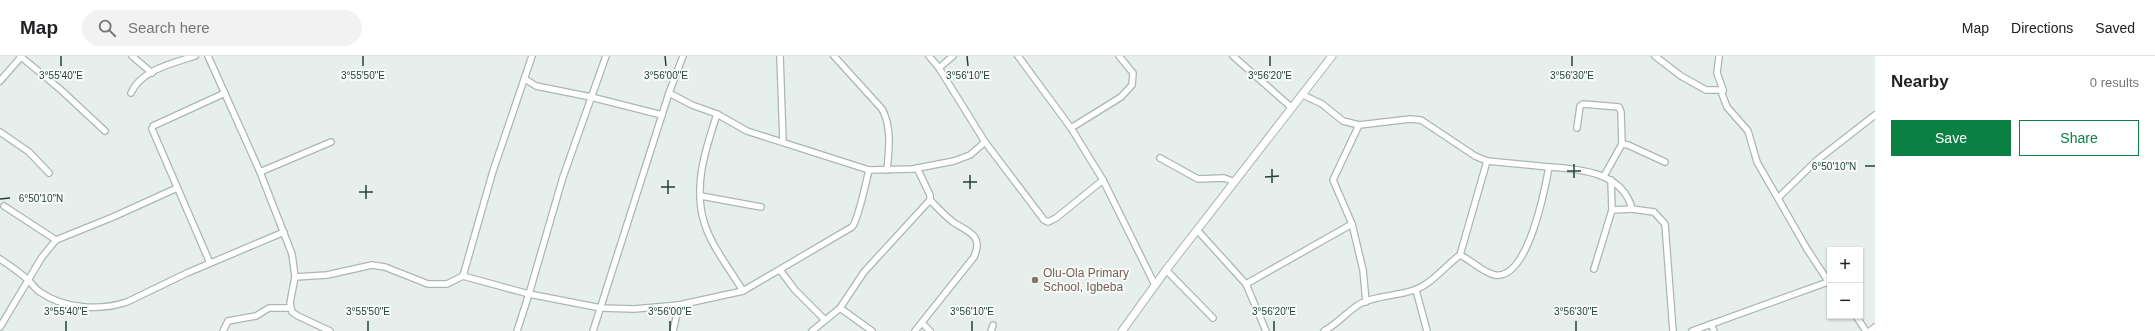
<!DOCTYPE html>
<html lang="en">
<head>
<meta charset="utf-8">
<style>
  body { margin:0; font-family:Helvetica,sans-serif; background:#f2f2f2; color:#202124 }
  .controls { position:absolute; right:12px; bottom:12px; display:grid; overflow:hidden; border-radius:0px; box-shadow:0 1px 3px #0004 }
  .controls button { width:36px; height:36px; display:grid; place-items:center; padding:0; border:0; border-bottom:1px solid #e0e0e0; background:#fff; color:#202124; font:20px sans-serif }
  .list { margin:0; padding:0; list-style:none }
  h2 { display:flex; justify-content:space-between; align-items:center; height:52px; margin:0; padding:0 16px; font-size:17px }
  h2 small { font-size:13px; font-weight:400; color:#757577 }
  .actions { display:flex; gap:8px; padding:12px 16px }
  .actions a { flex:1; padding:9px 0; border:1px solid #0b8043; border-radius:0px; text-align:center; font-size:14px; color:#0b8043 }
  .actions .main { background:#0b8043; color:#fff }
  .icon { flex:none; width:22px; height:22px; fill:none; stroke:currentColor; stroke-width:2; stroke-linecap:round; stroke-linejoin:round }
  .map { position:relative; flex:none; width:1875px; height:275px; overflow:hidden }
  header { display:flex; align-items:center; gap:24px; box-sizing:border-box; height:56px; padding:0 20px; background:#fff; border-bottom:1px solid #e0e0e0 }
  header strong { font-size:19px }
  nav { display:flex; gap:22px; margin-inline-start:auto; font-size:14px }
  .search { width:280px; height:36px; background:#f2f2f2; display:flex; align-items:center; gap:10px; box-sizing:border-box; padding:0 14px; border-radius:22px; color:#757577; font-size:15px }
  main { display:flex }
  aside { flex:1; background:#fff }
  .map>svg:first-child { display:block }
</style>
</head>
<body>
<header>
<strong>Map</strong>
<div class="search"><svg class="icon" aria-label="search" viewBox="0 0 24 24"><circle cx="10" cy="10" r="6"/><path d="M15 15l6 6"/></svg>Search here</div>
<nav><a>Map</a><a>Directions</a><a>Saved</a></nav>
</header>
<main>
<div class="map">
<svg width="1875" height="275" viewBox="0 0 1875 275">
  <rect width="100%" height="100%" fill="#e6efeb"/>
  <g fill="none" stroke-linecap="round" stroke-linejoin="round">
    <g stroke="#a8b8b2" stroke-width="8">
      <g id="minor">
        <path d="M20,0L61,34L105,75"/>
        <path d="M132,0L152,17"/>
        <path d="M208,0L260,116L292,198L295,221L290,247L292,256L298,260L330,275"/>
        <path d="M780,0L783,86"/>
        <path d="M834,0L882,53C892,71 889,94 887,114"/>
        <path d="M929,0L939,12L985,86L1044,164L1048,166L1056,162L1103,124"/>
        <path d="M1018,0L1071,72L1103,124L1155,229"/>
        <path d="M1233,0L1292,52"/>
        <path d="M1655,0L1681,20L1706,34H1723L1722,38L1727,51L1748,75L1757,106L1807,193L1830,228"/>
        <path d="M1719,0L1717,17L1723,34"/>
        <path d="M939,12L953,0"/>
        <path d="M525,23L536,30L591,41L662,59"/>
        <path d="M0,25L21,1"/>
        <path d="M131,37C141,14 173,7 195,0"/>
        <path d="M669,37L692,49L717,58L747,75L869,114L913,113L954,105L970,99L985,86"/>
        <path d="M1303,39L1322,48L1343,65L1359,69L1410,63L1421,64L1475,100L1487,105L1549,111"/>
        <path d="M717,58C706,92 693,129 704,166C711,190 730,213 743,235"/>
        <path d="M1359,69L1333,124L1352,168L1363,214L1366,246"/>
        <path d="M1071,72L1121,41L1132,29L1133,17L1119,0"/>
        <path d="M1577,72L1580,50L1583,48L1619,51L1621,56L1622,88"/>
        <path d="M0,76L29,96L49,117"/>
        <path d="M1160,102L1198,123L1224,122L1235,126"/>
        <path d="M260,116L331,86"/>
        <path d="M1604,120L1622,88L1628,89L1665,106"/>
        <path d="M1611,124L1612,154"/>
        <path d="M701,140L761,151"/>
        <path d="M1779,141L1816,105L1875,59"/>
        <path d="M4,150L56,184"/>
        <path d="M1198,175L1246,228L1266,275"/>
        <path d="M1460,199C1471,204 1483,217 1495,219C1528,224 1545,133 1549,111C1580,113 1623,116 1632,153L1654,156L1665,168L1673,275"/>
        <path d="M0,203C9,209 19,216 27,223C32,227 35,233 40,236C64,253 100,255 127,246L187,217L284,176"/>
        <path d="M210,207L152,73L153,70L225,37"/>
        <path d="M1594,213L1612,154L1632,153"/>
        <path d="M780,214L795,234L825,264"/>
        <path d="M1166,214L1213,262"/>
        <path d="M463,220L493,115L532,0"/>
        <path d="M295,221L327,219L372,209L385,211L428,228H447L463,220L529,238L601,252L634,253L679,249L743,235L852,171C858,165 866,126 869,114"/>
        <path d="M1246,228L1352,168"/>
        <path d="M1416,234L1427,275"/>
        <path d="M840,252L872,275"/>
        <path d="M1856,260L1866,275"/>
        <path d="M923,268L930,275"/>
        <path d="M1711,268L1714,275"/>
        <path d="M0,271L42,201L56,184L113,161L177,132"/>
        <path d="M223,275L228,265L256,260L269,252H290"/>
        <path d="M517,275L529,238L563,121L606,0"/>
        <path d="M593,275L669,37L683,0"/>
        <path d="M673,275L679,249"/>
        <path d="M812,275L840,252L864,216L930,144V139L917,112"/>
        <path d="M915,275L974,201C984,179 968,176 953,166C945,160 937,151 930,144"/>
        <path d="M991,275L993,269"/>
        <path d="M1324,275C1337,268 1346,257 1358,249C1372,240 1398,240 1414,234C1432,228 1445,210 1460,199L1487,105"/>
        <path d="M1692,275L1828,226"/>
        <path d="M1870,275L1875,271"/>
      </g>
    </g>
    <g stroke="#a8b8b2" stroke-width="9">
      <path id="tertiary" d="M1122,275L1166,214L1332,0"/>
    </g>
    <use href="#minor" stroke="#fff" stroke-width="5.5"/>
    <use href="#tertiary" stroke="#fff" stroke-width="7"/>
  </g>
  <path fill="none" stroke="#24423a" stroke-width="1.5" d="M61,0V10M363,0V10M665,0L666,10M967,0L968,10M1270,0V10M1572,0V10M1574,108V122M1865,110H1875M1272,113V127M1567,115H1581M970,119V133M1265,121L1279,120M668,124V138M963,126H977M366,129V143M661,131H675M359,136H373M0,143L10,142M66,265V275M368,265V275M670,265V275M972,265V275M1274,265V275M1576,265V275"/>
  <circle fill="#8d6e63" stroke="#f7fbf9" stroke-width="1.5" cx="1035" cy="224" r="4"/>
  <g text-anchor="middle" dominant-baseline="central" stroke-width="4" stroke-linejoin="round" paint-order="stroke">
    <g font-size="12" fill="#785e54" stroke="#f7fbf9" text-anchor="start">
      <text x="1043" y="217">Olu-Ola Primary<tspan x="1043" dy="14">School, Igbeba</tspan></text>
    </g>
  </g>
  <g font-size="10" text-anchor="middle" fill="#24423a" stroke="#f7fbf9" stroke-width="4" stroke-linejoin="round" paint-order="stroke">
    <text x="61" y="23">3°55'40"E</text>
    <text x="363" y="23">3°55'50"E</text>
    <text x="666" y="23">3°56'00"E</text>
    <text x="968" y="23">3°56'10"E</text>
    <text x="1270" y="23">3°56'20"E</text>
    <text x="1572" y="23">3°56'30"E</text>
    <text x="1834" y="114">6°50'10"N</text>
    <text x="41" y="146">6°50'10"N</text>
    <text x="66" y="259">3°55'40"E</text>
    <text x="368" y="259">3°55'50"E</text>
    <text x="670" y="259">3°56'00"E</text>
    <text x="972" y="259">3°56'10"E</text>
    <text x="1274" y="259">3°56'20"E</text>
    <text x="1576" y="259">3°56'30"E</text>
  </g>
</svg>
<div class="controls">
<button>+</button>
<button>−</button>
</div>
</div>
<aside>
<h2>Nearby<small>0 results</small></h2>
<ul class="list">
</ul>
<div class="actions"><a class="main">Save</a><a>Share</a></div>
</aside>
</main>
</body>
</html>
